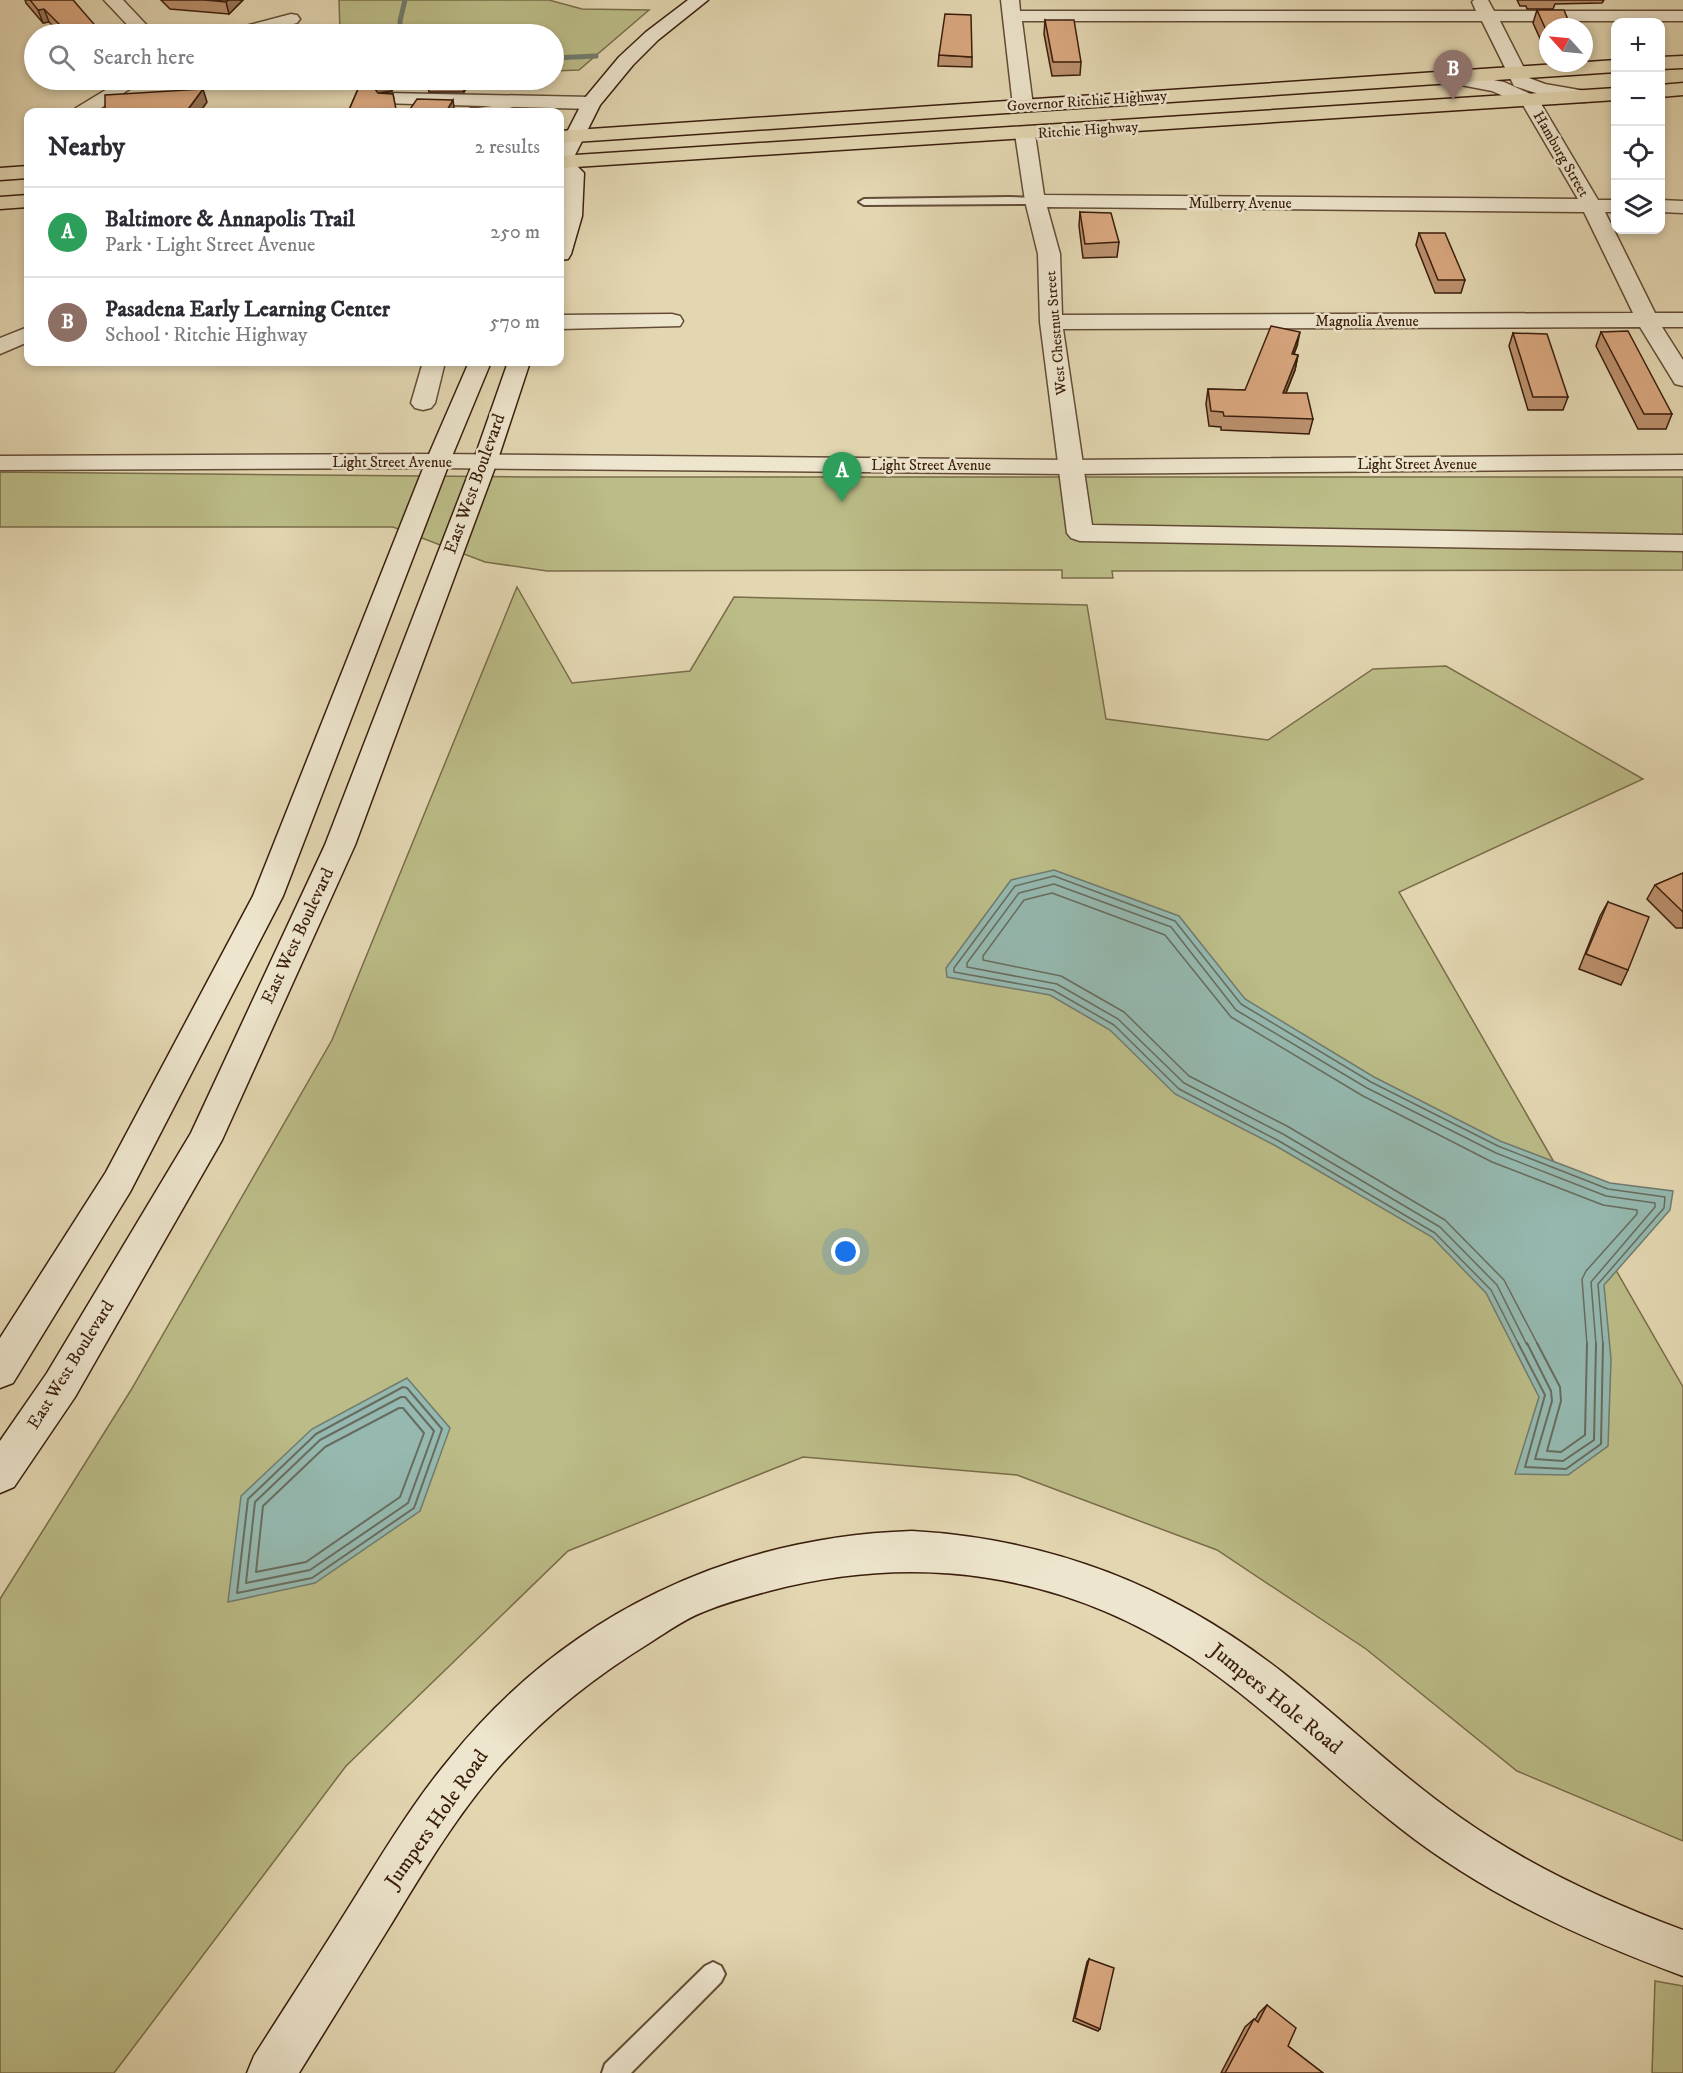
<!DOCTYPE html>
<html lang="en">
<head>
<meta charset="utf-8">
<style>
  body { margin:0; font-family:"IM FELL DW Pica",serif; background:#f7f7f7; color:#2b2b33 }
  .controls { position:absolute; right:18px; top:18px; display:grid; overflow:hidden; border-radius:12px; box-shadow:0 3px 9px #0003 }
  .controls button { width:54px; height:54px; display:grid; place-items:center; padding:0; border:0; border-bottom:2px solid #e1e1e2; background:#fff; color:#2b2b33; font:30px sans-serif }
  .compass { position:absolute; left:1539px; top:18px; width:54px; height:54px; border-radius:50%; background:#fff; box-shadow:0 3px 9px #0003; rotate:297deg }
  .you { position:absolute; left:846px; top:1252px; width:21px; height:21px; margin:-15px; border:4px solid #fff; border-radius:50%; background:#1a73e8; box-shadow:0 0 0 9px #1a73e833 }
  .badge { display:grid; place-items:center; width:39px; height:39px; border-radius:50%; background:#8f2418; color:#fff; font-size:20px; font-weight:700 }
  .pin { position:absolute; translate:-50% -50px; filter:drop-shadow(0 2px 3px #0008) }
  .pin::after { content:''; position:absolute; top:32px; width:21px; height:18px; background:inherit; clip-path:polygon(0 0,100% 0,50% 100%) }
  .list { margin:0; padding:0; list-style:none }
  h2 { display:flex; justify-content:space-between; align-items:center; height:78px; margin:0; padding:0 24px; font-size:26px }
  h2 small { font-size:20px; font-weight:400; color:#7c7c81 }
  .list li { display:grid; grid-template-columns:39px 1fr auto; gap:18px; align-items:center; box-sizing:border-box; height:90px; padding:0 24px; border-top:2px solid #e1e1e2 }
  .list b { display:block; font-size:22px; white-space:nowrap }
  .list p { margin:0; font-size:20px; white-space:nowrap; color:#7c7c81 }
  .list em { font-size:20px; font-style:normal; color:#7c7c81 }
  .icon { flex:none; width:33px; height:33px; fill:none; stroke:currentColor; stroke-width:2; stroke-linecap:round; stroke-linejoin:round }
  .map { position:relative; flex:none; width:1683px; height:2073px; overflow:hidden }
  .search { position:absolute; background:#fff; box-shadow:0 3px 9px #0003; left:24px; top:24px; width:540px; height:66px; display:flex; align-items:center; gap:15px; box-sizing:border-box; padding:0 21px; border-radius:33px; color:#7c7c81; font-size:22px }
  .panel { position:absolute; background:#fff; box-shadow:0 3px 9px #0003; left:24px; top:108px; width:540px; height:258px; border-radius:12px }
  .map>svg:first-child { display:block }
</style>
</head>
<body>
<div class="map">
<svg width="1683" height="2073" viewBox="0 0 1683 2073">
  <rect width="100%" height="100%" fill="#e3d7b2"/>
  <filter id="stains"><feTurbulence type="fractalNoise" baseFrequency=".00333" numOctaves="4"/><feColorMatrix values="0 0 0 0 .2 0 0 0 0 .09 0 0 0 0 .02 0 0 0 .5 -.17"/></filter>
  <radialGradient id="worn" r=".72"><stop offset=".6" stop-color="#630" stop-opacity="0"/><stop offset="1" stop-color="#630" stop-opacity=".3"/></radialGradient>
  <g fill="#bbbc87" stroke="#7a6d4a" stroke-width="1.5">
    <path d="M339,0H549L582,9L649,10L579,70L554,71V34H337L340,31Z"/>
    <path d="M0,472L526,477H1683V570L1112,571L1113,578H1062V570L547,571L485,562L393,527H0Z"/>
    <path d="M517,587L572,683L690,671L734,597L1087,605L1106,719L1268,740L1373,669L1446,666L1643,779L1399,892L1683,1387V1841L1517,1771L1366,1649L1217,1550L1017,1475L803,1457L568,1551L346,1766L114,2073H0V1599L131,1390L332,1040Z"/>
    <path d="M1655,1981L1683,1986V2073H1652Z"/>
  </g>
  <g fill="#95b9b0" stroke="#717b6f" stroke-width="1.5">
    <path d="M1054,870L1179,916L1245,999L1374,1077L1500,1141L1610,1183L1673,1191L1670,1210L1604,1285L1611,1359L1608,1446L1568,1475L1515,1474L1539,1397L1486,1293L1432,1237L1276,1146L1175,1094L1110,1030L1050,995L947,977L946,968L1011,880Z"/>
    <path d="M407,1378L450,1428L420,1511L315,1583L228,1602L241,1496L312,1429Z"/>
  </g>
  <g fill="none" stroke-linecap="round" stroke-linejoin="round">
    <g stroke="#686c5e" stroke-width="1.5">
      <path d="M1519,1345L1491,1290L1435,1233L1279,1141L1179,1089L1114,1025L1053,990L954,972V968L1015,886L1054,876L1175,921L1241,1004L1371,1082L1498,1146L1608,1189L1665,1197L1664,1208L1598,1284L1603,1345"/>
      <path d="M1527,1345L1497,1285L1440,1227L1283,1134L1184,1083L1118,1019L1057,984L967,967V963L1019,893L1054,884L1171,927L1236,1010L1367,1088L1496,1153L1606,1196L1655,1203V1207L1591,1282L1596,1345"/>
      <path d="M1538,1345L1504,1280L1445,1220L1287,1126L1189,1076L1124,1012L1061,976L983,960V956L1024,900L1052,893L1165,935L1231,1017L1363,1096L1492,1162L1603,1205L1637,1210V1214L1586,1271L1582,1279L1587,1345"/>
    </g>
    <g stroke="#686c5e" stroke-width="2">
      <path d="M1518,1343L1545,1395L1525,1467L1566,1469L1601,1444L1603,1343"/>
      <path d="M1527,1343L1551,1391L1552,1401L1535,1459L1563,1461L1594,1440L1596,1343"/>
      <path d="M1537,1343L1560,1387L1561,1401L1547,1451L1561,1452L1585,1435L1587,1343"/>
      <path d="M403,1387L407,1388L442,1429L414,1508L312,1578L237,1593L248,1499L316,1434Z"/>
      <path d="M401,1397H405L434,1431L408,1503L310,1570L246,1583L255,1502L320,1440Z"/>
      <path d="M399,1408H403L424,1433L400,1497L306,1562L256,1572L263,1506L325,1447Z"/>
    </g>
    <g stroke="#717b6f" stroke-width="5">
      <path d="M401,34L400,21L405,0"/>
      <path d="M554,58L596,56"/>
    </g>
    <g stroke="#644c36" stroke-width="4">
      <g id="service">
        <path d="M520,98L523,99V103C506,111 485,114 466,112L471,109L507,104Z"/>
        <path d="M1009,197L1035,198L1040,201L1035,204L864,205L859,202L864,199Z"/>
        <path d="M713,1962L721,1966L725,1974L721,1982L631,2073H602L605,2064L705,1966Z"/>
      </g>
    </g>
    <g stroke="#644c36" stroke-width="3">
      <g id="minor">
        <path d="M104,0H123L155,34H136Z"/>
        <path d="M1001,0H1019L1020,11H1476L1472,2L1474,0H1488L1494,11H1683V21H1500L1529,78L1545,84L1591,92L1593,96L1591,100L1584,102L1542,95L1514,86L1482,21H1022L1033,106L1030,110H1016L1013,106Z"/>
        <path d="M291,14L297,15L300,19L297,23L255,34H227L230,30Z"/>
        <path d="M1447,71L1504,82L1537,97L1598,200H1616V212H1605L1655,313H1683V327H1662L1683,360V386L1675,384L1640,327L1063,329L1092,525L1683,535V551L1080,541L1071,538L1067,533L1040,322L1038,254L1025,201L1015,134L1018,130H1032L1035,134L1044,195L1578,199L1523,105L1492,91L1440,81L1438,77L1440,73ZM1047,207L1584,212L1633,313L1062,315L1060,254Z"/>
        <path d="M122,80H143L95,112H73L76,108Z"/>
        <path d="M387,93L591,97L598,99L601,103L598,107L591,109L380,103L378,99L380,95Z"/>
        <path d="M1660,200L1683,201V213L1660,212Z"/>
        <path d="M672,314L680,316L683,321L680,326L560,329V315Z"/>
        <path d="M28,327V342L0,354V338Z"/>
        <path d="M423,362H445L435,403L431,408L423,410L415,408L411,403Z"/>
        <path d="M438,454L447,456L450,461L447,466L438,468L0,470V456Z"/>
      </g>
    </g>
    <g stroke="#644c36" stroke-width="3">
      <path id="tertiary" d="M438,454L1070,460L1683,455V469L1070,474L438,468L429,466L426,461L429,456Z"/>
    </g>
    <g stroke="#3a1e0d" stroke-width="3">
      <g id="secondary">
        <path d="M688,0H708L658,40L633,65L600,105L572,161L584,173L582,216L571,254L568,259L560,260V223L564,174L560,171V146L584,99L619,57L646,32Z"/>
        <path d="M469,362H491L450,461L283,896L130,1192L13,1383L0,1388V1338L106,1172L253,896L426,461Z"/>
        <path d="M508,362H530L497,462L355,845L222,1140L75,1397L14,1487L0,1493V1441L47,1373L191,1133L325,845L473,462Z"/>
        <path d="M912,1531C1051,1539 1172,1586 1282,1672C1343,1720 1398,1774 1461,1818C1529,1866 1605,1901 1683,1930V1976C1583,1939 1485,1895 1400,1828C1329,1773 1267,1708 1192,1658C1063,1573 918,1552 769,1591C747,1597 725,1603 703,1612C685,1619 668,1631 651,1642C594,1677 542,1718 498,1768C456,1816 423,1872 390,1926C360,1975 329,2024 299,2073H247L254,2056C287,2004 321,1952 354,1899C384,1851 414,1801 451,1757C567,1614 730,1537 912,1531Z"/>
      </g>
    </g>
    <g stroke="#3a1e0d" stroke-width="3">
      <g id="trunk">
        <path d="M1683,56V68L1660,69V57Z"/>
        <path d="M1616,60V72L560,143V131Z"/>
        <path d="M1683,83V95L1660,97V85Z"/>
        <path d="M1616,88V100L560,168V156Z"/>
        <path d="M28,166V178L0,180V168Z"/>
        <path d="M28,195V207L0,209V197Z"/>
      </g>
    </g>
    <use href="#service" fill="#ede5cd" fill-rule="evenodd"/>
    <use href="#minor" fill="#ede5cd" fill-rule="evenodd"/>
    <use href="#tertiary" fill="#ede5cd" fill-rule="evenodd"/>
    <use href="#secondary" fill="#ede5cd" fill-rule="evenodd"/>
    <use href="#trunk" fill="#e3d7b2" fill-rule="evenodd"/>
  </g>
  <g fill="#bb906d" stroke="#3a1e0d" stroke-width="1.5">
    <path d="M25,0H73L101,34H61L49,22L43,23L26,3Z"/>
    <path d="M161,0H243L229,14L170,9Z"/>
    <path d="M1517,0H1604L1602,3L1555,4L1553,9H1527L1526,6H1520Z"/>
    <path d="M1537,10L1548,27V43H1542L1533,23Z"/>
    <path d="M1045,20L1081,62L1080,75L1052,76L1044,34Z"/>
    <path d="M939,55L972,57V67L938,66Z"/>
    <path d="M362,80H390L392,91L379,93L393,94L396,112H349V110Z"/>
    <path d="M426,80H471L464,92H429Z"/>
    <path d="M1080,212L1119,242L1117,257L1083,258L1079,226Z"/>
    <path d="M1419,233L1465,280L1461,293H1435L1416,245Z"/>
    <path d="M1601,332L1672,414L1666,429H1638L1596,346Z"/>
    <path d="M1513,333L1568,397L1563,410H1528L1509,346Z"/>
    <path d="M1297,346L1294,354L1298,355L1295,370L1286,393L1313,419L1309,434L1221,430V427L1209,426L1206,404L1208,389L1245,390Z"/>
    <path d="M1683,873V928H1676L1647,899L1655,885Z"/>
    <path d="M1608,902L1628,970L1621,985L1579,969L1600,916Z"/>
    <path d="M1089,1959L1100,2029L1098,2031L1073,2021L1087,1962Z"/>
    <path d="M1267,2005L1288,2046L1323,2073H1221L1245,2027L1254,2019L1255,2020L1259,2013Z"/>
  </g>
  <g fill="#987559" stroke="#3a1e0d" stroke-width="1.5">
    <path d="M228,0H243L229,14L226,2Z"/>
    <path d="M44,9L49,22L43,23L38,10Z"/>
    <path d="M386,80H390L392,91L379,93L376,100L374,88L377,81Z"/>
    <path d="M461,80H471L464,92Z"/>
    <path d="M203,89L207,102L200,112H186Z"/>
    <path d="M453,100L454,107L451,112H446Z"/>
    <path d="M1300,332L1297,346L1288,368L1292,354Z"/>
    <path d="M1298,355L1295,370L1280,407L1283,393Z"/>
  </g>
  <g fill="#d9a77f" stroke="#3a1e0d" stroke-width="1.5">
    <path d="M30,0H73L100,31V34H69L44,9L38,10Z"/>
    <path d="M205,0H228L226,2Z"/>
    <path d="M1537,10H1564L1571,27H1548V30H1546Z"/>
    <path d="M945,14L971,15L972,57L939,55Z"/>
    <path d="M1045,20H1074L1081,62H1053Z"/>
    <path d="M362,80H386L377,81L374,88L378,93L393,94L396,109L349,110Z"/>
    <path d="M203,89L186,112H105V95Z"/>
    <path d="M417,99L453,100L446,112H408Z"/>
    <path d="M1080,212L1111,213L1119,242L1085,244Z"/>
    <path d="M1419,233H1445L1465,280H1438Z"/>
    <path d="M1271,326L1300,332L1292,354L1298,355L1283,393H1307L1313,419L1224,416L1223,412L1211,411L1208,389L1245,390Z"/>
    <path d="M1628,331L1672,414H1644L1601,332Z"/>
    <path d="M1513,333L1547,334L1568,397H1533Z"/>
    <path d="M1683,873V912L1655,885Z"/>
    <path d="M1608,902L1649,917L1628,970L1586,954Z"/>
    <path d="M1089,1959L1114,1968L1100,2029L1075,2018Z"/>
    <path d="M1267,2005L1296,2028L1288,2046L1323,2073H1225L1254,2019L1258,2022Z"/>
  </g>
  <g text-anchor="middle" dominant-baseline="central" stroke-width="5" stroke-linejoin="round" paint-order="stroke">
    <g font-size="15" fill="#3a1e0d" stroke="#ede5cd">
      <text transform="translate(1087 101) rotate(-4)">Governor Ritchie Highway</text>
      <text transform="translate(1088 130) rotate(-4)">Ritchie Highway</text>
      <text transform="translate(1561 154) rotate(60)">Hamburg Street</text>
      <text x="1240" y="203">Mulberry Avenue</text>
      <text x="1367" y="321">Magnolia Avenue</text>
      <text transform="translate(1056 333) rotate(-95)">West Chestnut Street</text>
      <text x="392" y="462">Light Street Avenue</text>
      <text x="1417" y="464">Light Street Avenue</text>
      <text x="931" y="465">Light Street Avenue</text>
    </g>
    <g font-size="18" fill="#3a1e0d" stroke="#ede5cd">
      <text transform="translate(475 484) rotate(-70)">East West Boulevard</text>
      <text transform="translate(298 936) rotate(-65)">East West Boulevard</text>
      <text transform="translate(71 1365) rotate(-58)">East West Boulevard</text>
    </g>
    <g font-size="21" fill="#3a1e0d" stroke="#ede5cd">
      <text transform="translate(1276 1699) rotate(39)">Jumpers Hole Road</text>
      <text transform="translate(437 1819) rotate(-55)">Jumpers Hole Road</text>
    </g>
  </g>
  <rect width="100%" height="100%" filter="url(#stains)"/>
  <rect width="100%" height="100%" fill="url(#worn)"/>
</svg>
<div class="controls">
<button>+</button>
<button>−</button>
<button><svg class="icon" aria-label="locate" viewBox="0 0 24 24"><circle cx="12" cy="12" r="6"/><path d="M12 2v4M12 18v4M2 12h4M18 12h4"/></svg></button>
<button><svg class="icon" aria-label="layers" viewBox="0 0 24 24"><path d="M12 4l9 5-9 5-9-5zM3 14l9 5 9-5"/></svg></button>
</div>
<svg class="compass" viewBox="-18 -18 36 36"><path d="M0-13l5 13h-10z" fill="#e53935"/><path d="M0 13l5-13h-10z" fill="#7c7c81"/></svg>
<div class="you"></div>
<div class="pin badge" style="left:842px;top:502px;background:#2e9e5b">A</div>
<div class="pin badge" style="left:1453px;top:100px;background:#8d6e63">B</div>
<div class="search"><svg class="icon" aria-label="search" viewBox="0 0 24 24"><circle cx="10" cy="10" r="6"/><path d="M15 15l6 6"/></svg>Search here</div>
<section class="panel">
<h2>Nearby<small>2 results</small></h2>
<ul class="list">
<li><span class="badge" style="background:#2e9e5b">A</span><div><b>Baltimore &amp; Annapolis Trail</b><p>Park · Light Street Avenue</p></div><em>250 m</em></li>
<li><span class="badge" style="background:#8d6e63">B</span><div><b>Pasadena Early Learning Center</b><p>School · Ritchie Highway</p></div><em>570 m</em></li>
</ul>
</section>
</div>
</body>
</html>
